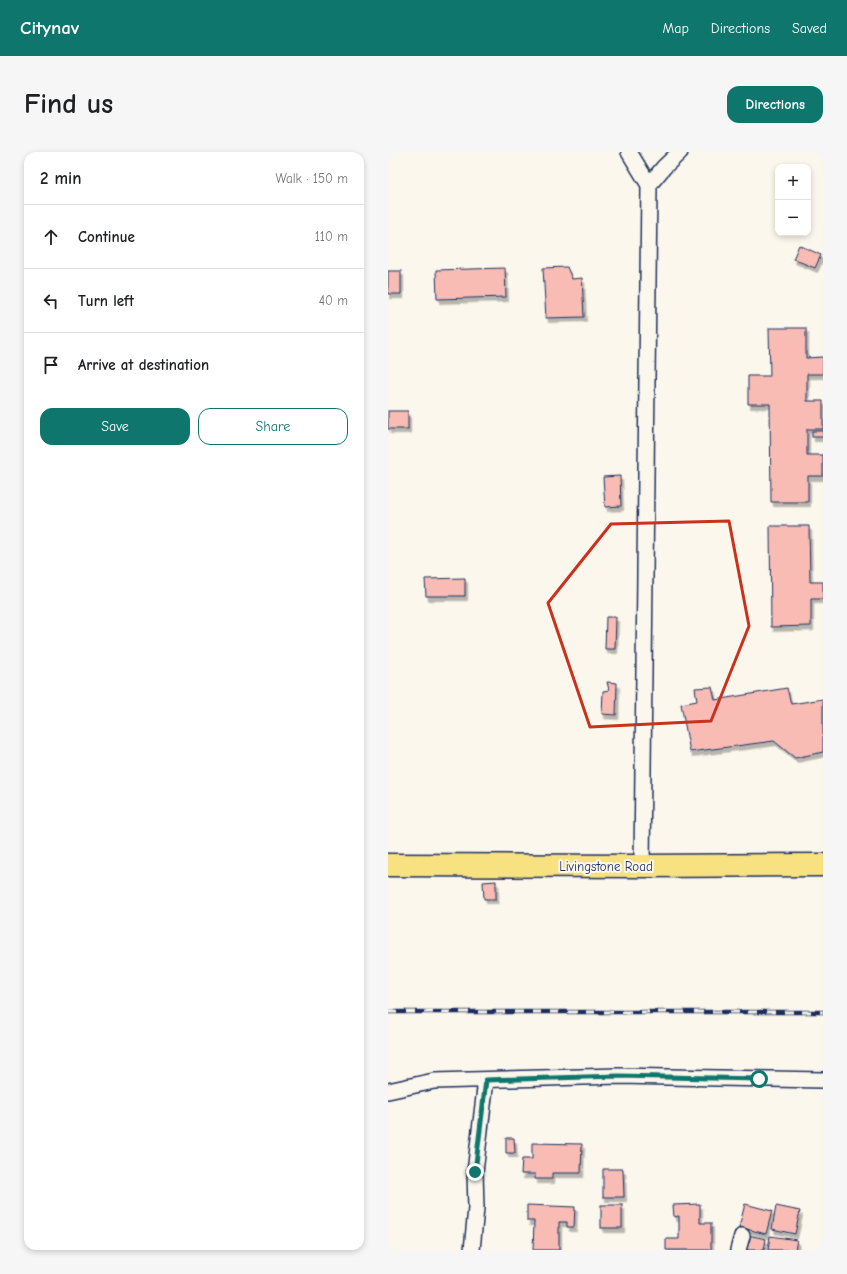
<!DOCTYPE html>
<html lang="en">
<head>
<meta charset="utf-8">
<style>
  body { margin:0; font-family:"Comic Neue",sans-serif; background:#f6f6f6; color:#202124 }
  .controls { position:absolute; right:12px; top:12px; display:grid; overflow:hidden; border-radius:8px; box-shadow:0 2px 6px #0003 }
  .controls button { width:36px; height:36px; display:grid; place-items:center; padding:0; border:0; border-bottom:1px solid #e0e0e0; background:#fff; color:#202124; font:20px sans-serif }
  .stop { position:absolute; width:12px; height:12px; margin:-9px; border:3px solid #0f766e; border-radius:50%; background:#fff }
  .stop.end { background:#0f766e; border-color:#fff; box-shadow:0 1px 4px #0008 }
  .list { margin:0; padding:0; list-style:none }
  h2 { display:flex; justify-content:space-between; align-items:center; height:52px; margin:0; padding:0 16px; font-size:17px }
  h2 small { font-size:13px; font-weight:400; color:#757577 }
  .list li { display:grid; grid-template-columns:26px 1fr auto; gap:12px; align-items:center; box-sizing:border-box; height:64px; padding:0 16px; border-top:1px solid #e0e0e0 }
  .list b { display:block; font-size:15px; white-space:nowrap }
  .list em { font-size:13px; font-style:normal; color:#757577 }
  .actions { display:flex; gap:8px; padding:12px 16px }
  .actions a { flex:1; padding:9px 0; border:1px solid #0f766e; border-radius:12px; text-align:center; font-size:14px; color:#0f766e }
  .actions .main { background:#0f766e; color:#fff }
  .icon { flex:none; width:22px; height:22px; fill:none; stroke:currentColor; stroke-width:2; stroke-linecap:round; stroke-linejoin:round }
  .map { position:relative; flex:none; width:435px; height:1098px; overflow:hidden; border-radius:12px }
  header { display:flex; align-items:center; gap:24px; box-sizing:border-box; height:56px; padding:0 20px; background:#0f766e; color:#fff }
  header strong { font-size:19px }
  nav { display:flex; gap:22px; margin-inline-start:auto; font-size:14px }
  .intro { display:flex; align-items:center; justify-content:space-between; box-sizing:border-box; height:96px; padding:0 24px }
  h1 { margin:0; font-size:28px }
  .button { padding:10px 18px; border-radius:12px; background:#0f766e; color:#fff; font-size:14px; font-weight:700 }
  main { display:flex; gap:24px; padding:0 24px }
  aside { flex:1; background:#fff; border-radius:12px; box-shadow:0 2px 6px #0003 }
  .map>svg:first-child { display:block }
</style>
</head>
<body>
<header>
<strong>Citynav</strong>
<nav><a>Map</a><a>Directions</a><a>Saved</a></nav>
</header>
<div class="intro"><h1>Find us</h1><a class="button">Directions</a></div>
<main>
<aside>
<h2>2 min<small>Walk · 150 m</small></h2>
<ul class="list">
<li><svg class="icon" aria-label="ahead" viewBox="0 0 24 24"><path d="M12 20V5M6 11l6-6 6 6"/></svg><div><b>Continue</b></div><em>110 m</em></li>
<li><svg class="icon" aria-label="left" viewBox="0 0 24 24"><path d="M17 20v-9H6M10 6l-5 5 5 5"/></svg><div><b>Turn left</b></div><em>40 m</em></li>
<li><svg class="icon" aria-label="arrive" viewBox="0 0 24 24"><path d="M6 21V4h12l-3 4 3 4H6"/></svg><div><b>Arrive at destination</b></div></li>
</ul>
<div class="actions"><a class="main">Save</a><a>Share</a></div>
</aside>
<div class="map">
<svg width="435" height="1098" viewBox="0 0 435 1098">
  <defs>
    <filter id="shadow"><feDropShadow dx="2.5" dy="4.5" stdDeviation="0" flood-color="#0004"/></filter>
  </defs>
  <rect width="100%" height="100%" fill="#fbf7ec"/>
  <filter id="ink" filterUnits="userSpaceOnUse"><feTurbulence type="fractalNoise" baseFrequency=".025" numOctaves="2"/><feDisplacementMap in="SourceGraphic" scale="8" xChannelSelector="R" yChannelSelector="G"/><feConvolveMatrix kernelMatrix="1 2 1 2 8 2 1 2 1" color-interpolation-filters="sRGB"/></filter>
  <g filter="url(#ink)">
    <g fill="#f8bcb5" stroke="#1b2f5e" filter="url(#shadow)">
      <path d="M411,93L433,103L427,116L405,107Z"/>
      <path d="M179,115L184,127L194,126L196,165L158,166L155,116Z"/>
      <path d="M117,116L118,145L49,147L48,118Z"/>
      <rect x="0" y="119" width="13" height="23"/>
      <path d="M381,176H418V206L435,205V222H419V249H435V277H419V303H435V324H420V350H383L382,252H360V224H382Z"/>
      <rect x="0" y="259" width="20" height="18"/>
      <rect x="424" y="279" width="11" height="6"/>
      <path d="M232,324L233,354L217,355L215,325Z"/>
      <path d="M382,374H421L422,430H435V447H423V474L383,475Z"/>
      <path d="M77,426V444H38L37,427Z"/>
      <path d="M218,465H228L227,497H217Z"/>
      <path d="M219,530L229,531L228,563L214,562L215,539L221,538Z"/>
      <path d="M324,535L327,548L399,536L403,552L435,547V600L407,606L386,589L302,600L293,552L309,549L307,536Z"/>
      <path d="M108,729V747H96L95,730Z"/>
      <path d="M118,986H126L127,1001H118Z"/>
      <path d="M144,991L194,992L193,1021H164V1027H147V1022H133L134,1007H144Z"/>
      <path d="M215,1017H235L236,1045H215Z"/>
      <path d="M312,1052V1071H323V1098H278V1087H291V1064L286,1065L285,1053Z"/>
      <path d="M357,1052L384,1059L378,1082L351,1075Z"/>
      <path d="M139,1053L187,1055L186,1075H179V1070H171V1098H145L146,1069H139Z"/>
      <rect x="213" y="1053" width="21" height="23"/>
      <path d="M388,1054L412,1059L407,1082L384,1077Z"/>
      <path d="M355,1082L378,1087L376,1098H352Z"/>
      <path d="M382,1084L409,1088L407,1098H380Z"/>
    </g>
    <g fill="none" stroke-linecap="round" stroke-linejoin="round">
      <g stroke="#1b2f5e" stroke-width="18">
        <g id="street">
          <path d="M241,0L261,33L254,714"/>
          <path d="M261,33L276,15L292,0"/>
          <path d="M0,939L46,929L230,924L435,928"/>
          <path d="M84,1098L88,1056L87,1020L98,928"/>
          <path d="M350,1098L354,1084"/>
        </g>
      </g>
      <g stroke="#1b2f5e" stroke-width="25">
        <path id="highway" d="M0,713L254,714L435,713"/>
      </g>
      <use href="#street" stroke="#fbf7ec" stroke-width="15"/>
      <use href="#highway" stroke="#f8e181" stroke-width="22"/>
      <g stroke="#1b2f5e" stroke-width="4.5">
        <path id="rail" d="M0,860H435"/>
      </g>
      <use href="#rail" stroke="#fbf7ec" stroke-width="3" stroke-dasharray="9" stroke-linecap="butt"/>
    </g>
  </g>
  <g fill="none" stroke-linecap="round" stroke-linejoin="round" filter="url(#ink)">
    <path stroke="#0f766e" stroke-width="5" d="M87,1020L98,928L230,924L371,927"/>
  </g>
  <path fill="none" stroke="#c8321e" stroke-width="3" stroke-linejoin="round" d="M341,369L361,474L323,569L202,575L160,451L223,372Z"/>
  <g text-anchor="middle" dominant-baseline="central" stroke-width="4" stroke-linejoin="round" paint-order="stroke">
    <g font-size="13" fill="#1b2f5e" stroke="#fbf7ec">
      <text x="218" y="714">Livingstone Road</text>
    </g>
  </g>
</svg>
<div class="controls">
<button>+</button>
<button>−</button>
</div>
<div class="stop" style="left:371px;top:927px"></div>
<div class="stop end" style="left:87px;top:1020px"></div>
</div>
</main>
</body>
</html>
